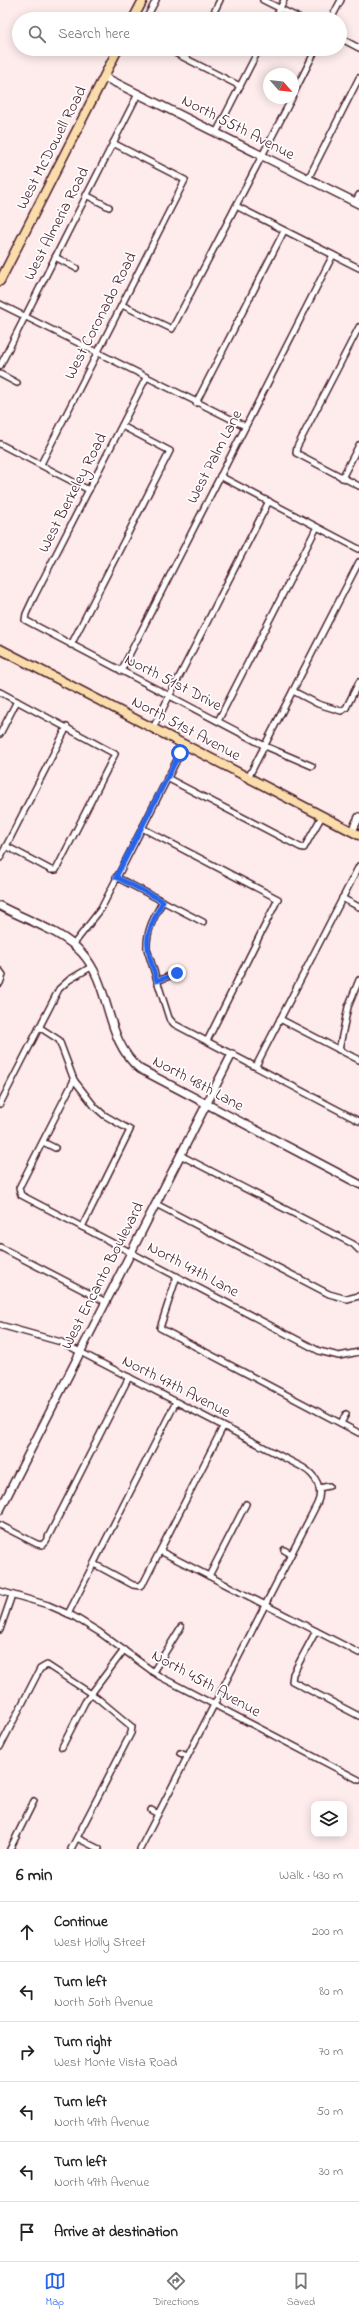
<!DOCTYPE html>
<html lang="en">
<head>
<meta charset="utf-8">
<style>
  body { margin:0; font-family:"Indie Flower",sans-serif; background:#f2f2f2; color:#222 }
  .controls { position:absolute; right:12px; bottom:12px; display:grid; overflow:hidden; border-radius:8px; box-shadow:0 2px 10px #0003 }
  .controls button { width:36px; height:36px; display:grid; place-items:center; padding:0; border:0; border-bottom:1px solid #e0e0e0; background:#fff; color:#222; font:20px sans-serif }
  .compass { position:absolute; left:263px; top:68px; width:36px; height:36px; border-radius:50%; background:#fff; box-shadow:0 2px 10px #0003; rotate:117deg }
  .stop { position:absolute; width:12px; height:12px; margin:-9px; border:3px solid #2563eb; border-radius:50%; background:#fff }
  .stop.end { background:#2563eb; border-color:#fff; box-shadow:0 1px 4px #0008 }
  .list { margin:0; padding:0; list-style:none }
  h2 { display:flex; justify-content:space-between; align-items:center; height:52px; margin:0; padding:0 16px; font-size:17px }
  h2 small { font-size:13px; font-weight:400; color:#767676 }
  .list li { display:grid; grid-template-columns:26px 1fr auto; gap:12px; align-items:center; box-sizing:border-box; height:60px; padding:0 16px; border-top:1px solid #e0e0e0 }
  .list b { display:block; font-size:15px; white-space:nowrap }
  .list p { margin:0; font-size:13px; white-space:nowrap; color:#767676 }
  .list em { font-size:13px; font-style:normal; color:#767676 }
  .icon { flex:none; width:22px; height:22px; fill:none; stroke:currentColor; stroke-width:2; stroke-linecap:round; stroke-linejoin:round }
  .map { position:relative; flex:none; width:359px; height:1849px; overflow:hidden }
  .search { position:absolute; background:#fff; box-shadow:0 2px 10px #0003; left:12px; right:12px; top:12px; height:44px; display:flex; align-items:center; gap:10px; box-sizing:border-box; padding:0 14px; border-radius:22px; color:#767676; font-size:15px }
  .sheet { height:412px; background:#fff }
  nav { display:flex; justify-content:space-around; align-items:center; box-sizing:border-box; height:56px; border-top:1px solid #e0e0e0; background:#fff; font-size:11px; color:#767676 }
  nav a { display:grid; justify-items:center; gap:2px }
  nav .on { color:#2563eb }
  .map>svg:first-child { display:block }
</style>
</head>
<body>
<div class="map">
<svg width="359" height="1849" viewBox="0 0 359 1849">
  <rect width="100%" height="100%" fill="#feecec"/>
  <filter id="ink" filterUnits="userSpaceOnUse"><feTurbulence type="fractalNoise" baseFrequency=".025" numOctaves="2"/><feDisplacementMap in="SourceGraphic" scale="8" xChannelSelector="R" yChannelSelector="G"/><feConvolveMatrix kernelMatrix="1 2 1 2 8 2 1 2 1" color-interpolation-filters="sRGB"/></filter>
  <g filter="url(#ink)">
    <g fill="none" stroke-linecap="round" stroke-linejoin="round">
      <g stroke="#4a1f2b" stroke-width="8">
        <g id="street">
          <path d="M263,0L301,19"/>
          <path d="M214,12L220,0"/>
          <path d="M146,19L156,0"/>
          <path d="M275,19L284,0"/>
          <path d="M331,19L341,0"/>
          <path d="M340,38L359,48"/>
          <path d="M167,49L240,86"/>
          <path d="M293,95L316,49"/>
          <path d="M216,133L259,49"/>
          <path d="M308,179L359,78"/>
          <path d="M86,195L109,207"/>
          <path d="M355,202L359,195"/>
          <path d="M236,206L359,268"/>
          <path d="M55,257L76,268"/>
          <path d="M0,304L245,426"/>
          <path d="M122,305L172,329L292,98"/>
          <path d="M359,327L297,447L296,453L359,486"/>
          <path d="M0,366L138,94"/>
          <path d="M0,374L17,383"/>
          <path d="M146,378L34,597L26,614L25,620L265,746L312,766"/>
          <path d="M196,403L284,231"/>
          <path d="M0,444L89,490"/>
          <path d="M41,464L185,180L113,143"/>
          <path d="M220,476L359,549"/>
          <path d="M342,478L359,445"/>
          <path d="M71,645L170,451L122,426"/>
          <path d="M121,671L333,255"/>
          <path d="M293,691L318,704L341,711L346,708L359,682"/>
          <path d="M0,692L115,754L56,870H51L6,846"/>
          <path d="M218,721L317,527"/>
          <path d="M153,728L269,501"/>
          <path d="M0,734L17,701"/>
          <path d="M167,778L300,847L304,848L322,816"/>
          <path d="M248,778L359,562"/>
          <path d="M142,828L278,899L207,1041"/>
          <path d="M0,858L67,727"/>
          <path d="M116,877L203,922"/>
          <path d="M342,898L359,907"/>
          <path d="M163,901C154,917 146,931 147,949L169,1018L174,1024L359,1121"/>
          <path d="M73,945L101,909L185,744"/>
          <path d="M0,971L3,975L0,983"/>
          <path d="M157,981L177,973"/>
          <path d="M280,1019L359,1060"/>
          <path d="M39,1027L59,1040L74,1080L95,1107L104,1115L130,1130L82,1227"/>
          <path d="M339,1050L348,1007L359,980"/>
          <path d="M256,1066L359,866"/>
          <path d="M74,1080L19,1188L21,1195L319,1351L339,1356L359,1352"/>
          <path d="M0,1104L59,989L69,980L91,967"/>
          <path d="M43,1142L55,1148"/>
          <path d="M180,1155L353,1244L359,1250"/>
          <path d="M156,1204L329,1294L347,1299L359,1296"/>
          <path d="M0,1247L106,1302"/>
          <path d="M177,1276L160,1328L359,1433"/>
          <path d="M0,1325L61,1342L302,1467C316,1475 324,1489 317,1504L140,1849"/>
          <path d="M341,1423L346,1414"/>
          <path d="M319,1488L329,1486"/>
          <path d="M0,1525L37,1544L42,1545L46,1541L129,1377"/>
          <path d="M284,1550L291,1554"/>
          <path d="M160,1551L359,1653"/>
          <path d="M94,1564L133,1585L140,1586L144,1582L223,1427"/>
          <path d="M209,1576L246,1504"/>
          <path d="M0,1591L48,1605L73,1616L99,1632L159,1676L359,1780"/>
          <path d="M68,1614L176,1402"/>
          <path d="M0,1630L12,1595"/>
          <path d="M316,1631L293,1674L292,1681L359,1716"/>
          <path d="M153,1672L181,1627"/>
          <path d="M0,1747L40,1669L47,1665L96,1697L132,1727L131,1733L71,1849"/>
          <path d="M62,1747L85,1702L124,1650"/>
          <path d="M180,1753L187,1756"/>
          <path d="M151,1810L158,1814"/>
          <path d="M77,1838L99,1849"/>
          <path d="M10,1849L34,1801"/>
        </g>
      </g>
      <g stroke="#4a1f2b" stroke-width="10">
        <g id="secondary">
          <path d="M104,77L359,204"/>
          <path d="M352,831L359,817"/>
          <path d="M0,906C26,920 62,931 82,953C112,986 104,1040 140,1069L359,1184"/>
          <path d="M0,1510L232,1054"/>
        </g>
      </g>
      <g stroke="#4a1f2b" stroke-width="11">
        <g id="primary">
          <path d="M133,19L143,0"/>
          <path d="M0,281L118,49"/>
          <path d="M0,649L359,835"/>
        </g>
      </g>
      <use href="#street" stroke="#fff" stroke-width="5"/>
      <use href="#secondary" stroke="#fff" stroke-width="7"/>
      <use href="#primary" stroke="#fbddab" stroke-width="8"/>
    </g>
  </g>
  <g fill="none" stroke-linecap="round" stroke-linejoin="round" filter="url(#ink)">
    <path stroke="#2563eb" stroke-width="5" d="M177,973L157,981C144,940 143,940 163,901L116,877L180,753"/>
  </g>
  <g text-anchor="middle" dominant-baseline="central" stroke-width="3.5" stroke-linejoin="round" paint-order="stroke">
    <g font-size="16" fill="#4a1f2b" stroke="#fff">
      <text transform="translate(238 128) rotate(27)">North 55th Avenue</text>
      <text transform="translate(52 148) rotate(-63)">West McDowell Road</text>
      <text transform="translate(57 224) rotate(-63)">West Almeria Road</text>
      <text transform="translate(101 316) rotate(-63)">West Coronado Road</text>
      <text transform="translate(215 457) rotate(-63)">West Palm Lane</text>
      <text transform="translate(73 493) rotate(-63)">West Berkeley Road</text>
      <text transform="translate(173 683) rotate(27)">North 51st Drive</text>
      <text transform="translate(186 729) rotate(28)">North 51st Avenue</text>
      <text transform="translate(198 1084) rotate(28)">North 48th Lane</text>
      <text transform="translate(193 1270) rotate(28)">North 47th Lane</text>
      <text transform="translate(103 1276) rotate(-63)">West Encanto Boulevard</text>
      <text transform="translate(176 1387) rotate(27)">North 47th Avenue</text>
      <text transform="translate(206 1684) rotate(29)">North 45th Avenue</text>
    </g>
  </g>
</svg>
<div class="controls">
<button><svg class="icon" aria-label="layers" viewBox="0 0 24 24"><path d="M12 4l9 5-9 5-9-5zM3 14l9 5 9-5"/></svg></button>
</div>
<svg class="compass" viewBox="-18 -18 36 36"><path d="M0-13l5 13h-10z" fill="#e53935"/><path d="M0 13l5-13h-10z" fill="#767676"/></svg>
<div class="stop" style="left:180px;top:753px"></div>
<div class="stop end" style="left:177px;top:973px"></div>
<div class="search"><svg class="icon" aria-label="search" viewBox="0 0 24 24"><circle cx="10" cy="10" r="6"/><path d="M15 15l6 6"/></svg>Search here</div>
</div>
<section class="sheet">
<h2>6 min<small>Walk · 430 m</small></h2>
<ul class="list">
<li><svg class="icon" aria-label="ahead" viewBox="0 0 24 24"><path d="M12 20V5M6 11l6-6 6 6"/></svg><div><b>Continue</b><p>West Holly Street</p></div><em>200 m</em></li>
<li><svg class="icon" aria-label="left" viewBox="0 0 24 24"><path d="M17 20v-9H6M10 6l-5 5 5 5"/></svg><div><b>Turn left</b><p>North 50th Avenue</p></div><em>80 m</em></li>
<li><svg class="icon" aria-label="right" viewBox="0 0 24 24"><path d="M7 20v-9h11M14 6l5 5-5 5"/></svg><div><b>Turn right</b><p>West Monte Vista Road</p></div><em>70 m</em></li>
<li><svg class="icon" aria-label="left" viewBox="0 0 24 24"><path d="M17 20v-9H6M10 6l-5 5 5 5"/></svg><div><b>Turn left</b><p>North 49th Avenue</p></div><em>50 m</em></li>
<li><svg class="icon" aria-label="left" viewBox="0 0 24 24"><path d="M17 20v-9H6M10 6l-5 5 5 5"/></svg><div><b>Turn left</b><p>North 49th Avenue</p></div><em>30 m</em></li>
<li><svg class="icon" aria-label="arrive" viewBox="0 0 24 24"><path d="M6 21V4h12l-3 4 3 4H6"/></svg><div><b>Arrive at destination</b></div></li>
</ul>
</section>
<nav>
<a class="on"><svg class="icon" aria-label="map" viewBox="0 0 24 24"><path d="M3 6l6-2 6 2 6-2v14l-6 2-6-2-6 2zM9 4v14M15 6v14"/></svg>Map</a>
<a><svg class="icon" aria-label="directions" viewBox="0 0 24 24"><path d="M12 3l9 9-9 9-9-9zM9 14v-3h6M13 9l2 2-2 2"/></svg>Directions</a>
<a><svg class="icon" aria-label="saved" viewBox="0 0 24 24"><path d="M7 4h10v16l-5-4-5 4z"/></svg>Saved</a>
</nav>
</body>
</html>
